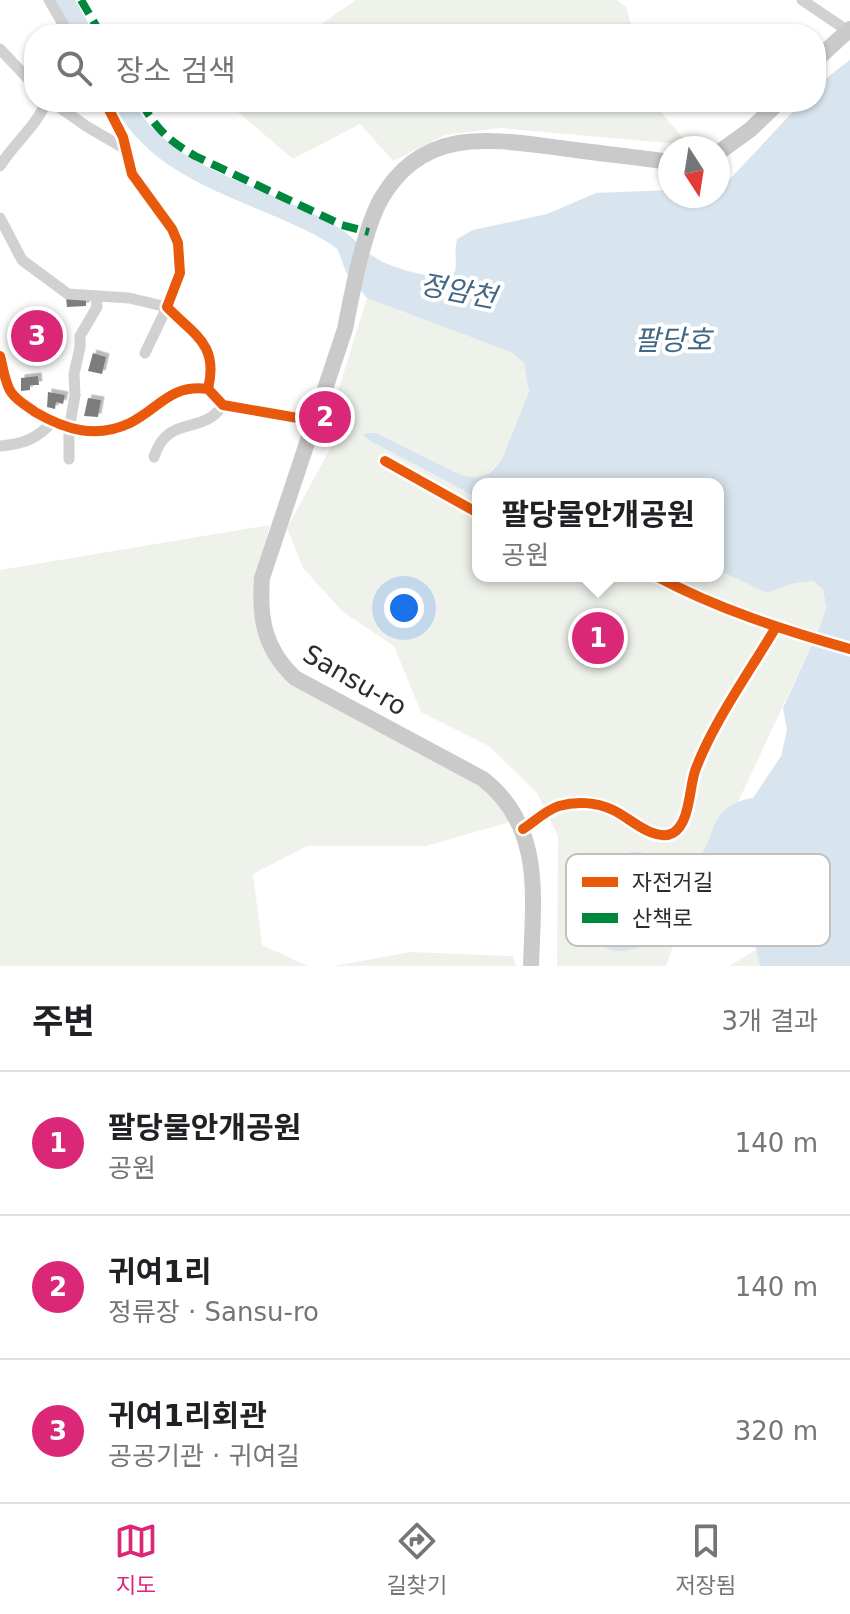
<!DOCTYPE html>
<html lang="ko">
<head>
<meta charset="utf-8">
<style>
  body { margin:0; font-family:"DejaVu Sans","Noto Sans KR",sans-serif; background:#f2f2f2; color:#202124 }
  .compass { position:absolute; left:658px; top:136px; width:72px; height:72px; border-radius:50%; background:#fff; box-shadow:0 2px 6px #0004; rotate:168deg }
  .you { position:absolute; left:404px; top:608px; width:28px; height:28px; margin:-20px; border:6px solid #fff; border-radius:50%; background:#1a73e8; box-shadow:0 0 0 12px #1a73e833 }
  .badge { display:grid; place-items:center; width:52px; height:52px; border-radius:50%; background:#db2777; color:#fff; font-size:26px; font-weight:700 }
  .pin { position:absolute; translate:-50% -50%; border:4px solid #fff; box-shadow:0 2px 8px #0006 }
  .popup { position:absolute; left:472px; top:478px; width:252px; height:104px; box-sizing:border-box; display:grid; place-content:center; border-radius:16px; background:#fff; filter:drop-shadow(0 2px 6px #0005); font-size:26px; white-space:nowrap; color:#757577 }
  .popup b { font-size:30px; color:#202124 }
  .popup::after { content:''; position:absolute; left:50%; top:100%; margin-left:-16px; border:16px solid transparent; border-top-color:#fff }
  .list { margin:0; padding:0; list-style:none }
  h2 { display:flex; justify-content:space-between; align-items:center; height:104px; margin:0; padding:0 32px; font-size:34px }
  h2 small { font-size:26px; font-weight:400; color:#757577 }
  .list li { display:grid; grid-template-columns:52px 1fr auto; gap:24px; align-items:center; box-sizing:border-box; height:144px; padding:0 32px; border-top:2px solid #e0e0e0 }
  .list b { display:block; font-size:30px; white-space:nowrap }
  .list p { margin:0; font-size:26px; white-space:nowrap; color:#757577 }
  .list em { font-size:26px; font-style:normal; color:#757577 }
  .icon { flex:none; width:44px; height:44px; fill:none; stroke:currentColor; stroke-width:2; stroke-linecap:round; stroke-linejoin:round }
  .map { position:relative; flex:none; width:850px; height:966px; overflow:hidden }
  .search { position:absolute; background:#fff; box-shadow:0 2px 6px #0004; left:24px; right:24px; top:24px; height:88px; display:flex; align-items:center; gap:20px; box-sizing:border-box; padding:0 28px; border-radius:32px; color:#757577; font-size:30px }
  .sheet { height:536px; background:#fff }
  nav { display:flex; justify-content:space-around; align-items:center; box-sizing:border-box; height:112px; border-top:2px solid #e0e0e0; background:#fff; font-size:22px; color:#757577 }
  nav a { display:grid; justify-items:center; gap:4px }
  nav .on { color:#db2777 }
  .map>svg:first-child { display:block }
</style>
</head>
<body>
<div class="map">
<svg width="850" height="966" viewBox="0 0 850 966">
  <defs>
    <filter id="shadow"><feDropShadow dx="3.5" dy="-3.5" stdDeviation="0" flood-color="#0004"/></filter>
  </defs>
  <rect width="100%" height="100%" fill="#fff"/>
  <g fill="#eef2eb">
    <path d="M356,0H617L626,7L634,34H307Z"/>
    <path d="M226,102H656L659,110L689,145L500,128L445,135L393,161L360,124L293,159Z"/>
    <path d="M367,298L511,352L524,363L529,392L502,459L478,484V576H718V570L767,593L795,583L813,581L823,589L826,608L819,629L680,926L666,966H557L558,836L537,793L489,746L421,712L394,646L343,612L303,568L287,528L331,447L337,394Z"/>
    <path d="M270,525C255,580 243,615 276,668L495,795L510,822L426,846H307L253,874L262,945L308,966H0V570Z"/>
    <path d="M757,949L760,966H729Z"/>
    <path d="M411,952L513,956L516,966H333Z"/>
  </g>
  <path fill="#d8e4ee" d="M850,60V966H760L756,948L699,935L677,924C659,943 612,966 595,938L610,877L622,855C646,843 668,869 692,864C720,844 702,806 753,798L781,756L787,730L783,708L819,629L826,608L823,589L813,581L795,583L767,593L718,570V484H478V498L367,439L363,435L366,433H376L461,475L476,478L490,473L502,459L529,392L524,363L511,352L367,298L346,272L331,231C349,239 364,251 381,261C397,269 440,283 455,272C457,260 454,253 457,239L473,230L547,214L596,193L670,190V196H718V186L730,179L802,102H816V86Z"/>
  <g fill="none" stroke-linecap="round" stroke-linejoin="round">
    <g stroke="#d8e4ee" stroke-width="18">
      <path d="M65,0L84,34"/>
      <path d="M122,102C157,164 221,183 283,210C307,221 328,229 348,246"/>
    </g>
  </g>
  <g fill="#7d7d7d" filter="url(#shadow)">
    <path d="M66,298L86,299V306L67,307Z"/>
    <path d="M48,320V352L27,350L26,322Z"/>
    <path d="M93,353L106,357L102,374L88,371Z"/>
    <path d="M38,376L39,385H30V390L21,391V378Z"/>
    <path d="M48,392L65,395L63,404L56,402L55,409L47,407Z"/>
    <path d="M88,398L101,400L98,417L84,416Z"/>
  </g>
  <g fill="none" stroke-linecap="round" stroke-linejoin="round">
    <g stroke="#d1d1d1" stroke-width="11">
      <path d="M49,0L69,34"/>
      <path d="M802,0L848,31"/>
      <path d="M723,34H751"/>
      <path d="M0,49L34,85"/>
      <path d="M52,102L86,126L127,150"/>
      <path d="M105,102L123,137L132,174L172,229L178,243L180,273L167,307C194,335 219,344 208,389"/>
      <path d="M0,166C14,143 36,127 46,102"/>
      <path d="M0,218L22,260L68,294L129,298L167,307L145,353"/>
      <path d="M0,356C3,367 5,383 11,392C17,401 27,406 35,412C66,430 96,439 130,423C160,408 170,384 208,389L223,405L315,421"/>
      <path d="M0,446C23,444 37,439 52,422"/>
      <path d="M154,457C168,413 202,437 223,405"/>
      <path d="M69,459V430L75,395L74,374L80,347V336L97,307L96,296"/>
    </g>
    <g stroke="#cacaca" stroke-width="16">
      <path d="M816,60L850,29"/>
      <path d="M718,153L751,129L779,102"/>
      <path d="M531,966C533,897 544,827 483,779L295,678C264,649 259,618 262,578L345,329C352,293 364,229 381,199C423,126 490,139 561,148C597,153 634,157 670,162"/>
    </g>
    <g stroke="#00873e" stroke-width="8" stroke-dasharray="16 8" stroke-linecap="butt">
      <path d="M81,0L101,34"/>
      <path d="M141,102C157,130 168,140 195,156L342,225L369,232"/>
    </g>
    <g stroke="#fff" stroke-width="15">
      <g id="cycleway">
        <path d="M105,102L123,137L132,174L172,229L178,243L180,273L167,307C194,335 219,344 208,389"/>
        <path d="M0,356C3,367 5,383 11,392C17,401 27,406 35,412C66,430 96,439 130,423C160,408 170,384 208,389L223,405L315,421"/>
        <path d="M385,461L478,513"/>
        <path d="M656,576C717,609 784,630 850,649"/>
        <path d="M523,829C534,822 546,810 559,806C576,801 596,802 613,810C629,817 654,843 673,833C690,823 689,789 695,771C712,724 750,671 776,627"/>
      </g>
    </g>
    <use href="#cycleway" stroke="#e8590c" stroke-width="10"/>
  </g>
  <g text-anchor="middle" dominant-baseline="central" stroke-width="8" stroke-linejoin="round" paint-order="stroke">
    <g font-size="26" fill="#2c2c2c" stroke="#fff">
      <text transform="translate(355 680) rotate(30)">Sansu-ro</text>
    </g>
    <g font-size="28" font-style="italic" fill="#426785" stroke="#fff">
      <text transform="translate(458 291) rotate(11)">정암천</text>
      <text x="673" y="340">팔당호</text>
    </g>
  </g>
  <rect x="566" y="854" width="264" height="92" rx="12" fill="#fff" stroke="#c0c0c0" stroke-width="2"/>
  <rect x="582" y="877" width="36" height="10" fill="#e8590c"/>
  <rect x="582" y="913" width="36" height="10" fill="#00873e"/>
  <g font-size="22" fill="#2c2c2c">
    <text x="632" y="890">자전거길</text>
    <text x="632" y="926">산책로</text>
  </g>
</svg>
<svg class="compass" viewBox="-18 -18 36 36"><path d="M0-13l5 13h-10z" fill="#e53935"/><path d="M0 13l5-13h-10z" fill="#757577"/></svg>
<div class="you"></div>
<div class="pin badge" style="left:598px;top:638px">1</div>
<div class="popup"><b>팔당물안개공원</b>공원</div>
<div class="pin badge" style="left:325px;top:417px">2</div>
<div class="pin badge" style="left:37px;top:336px">3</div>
<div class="search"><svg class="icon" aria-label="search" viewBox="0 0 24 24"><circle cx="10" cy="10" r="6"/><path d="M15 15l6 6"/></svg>장소 검색</div>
</div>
<section class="sheet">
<h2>주변<small>3개 결과</small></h2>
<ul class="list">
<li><span class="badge">1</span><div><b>팔당물안개공원</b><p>공원</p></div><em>140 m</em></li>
<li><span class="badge">2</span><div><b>귀여1리</b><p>정류장 · Sansu-ro</p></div><em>140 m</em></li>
<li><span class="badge">3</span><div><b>귀여1리회관</b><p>공공기관 · 귀여길</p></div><em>320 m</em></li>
</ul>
</section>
<nav>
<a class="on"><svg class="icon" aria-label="map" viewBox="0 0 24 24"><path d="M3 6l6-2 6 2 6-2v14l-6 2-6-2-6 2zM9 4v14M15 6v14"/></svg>지도</a>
<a><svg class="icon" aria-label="directions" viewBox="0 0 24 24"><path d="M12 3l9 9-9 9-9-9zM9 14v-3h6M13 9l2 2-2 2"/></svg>길찾기</a>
<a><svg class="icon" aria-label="saved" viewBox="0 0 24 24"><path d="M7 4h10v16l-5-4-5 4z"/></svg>저장됨</a>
</nav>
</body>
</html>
